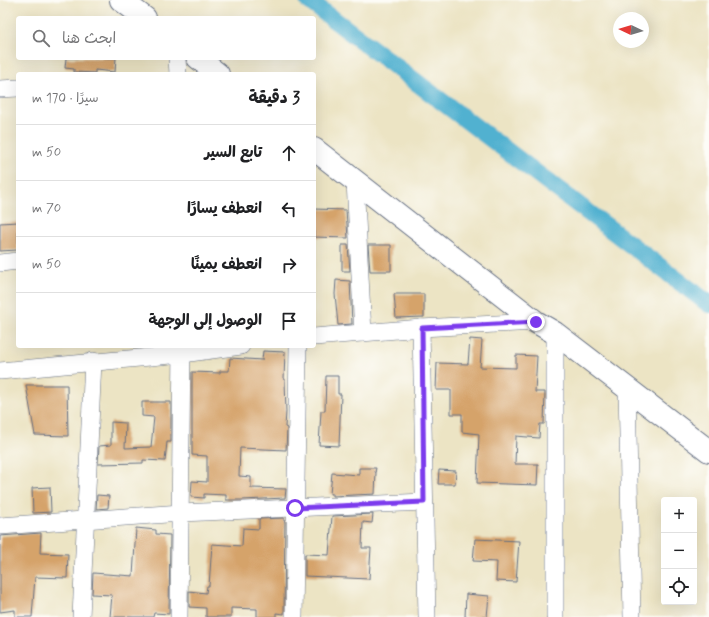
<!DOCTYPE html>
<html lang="ar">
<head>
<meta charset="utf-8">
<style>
  body { margin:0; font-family:Mynerve,"Playpen Sans Arabic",sans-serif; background:#f6f6f6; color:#202124; direction:rtl }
  .controls { position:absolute; right:12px; bottom:12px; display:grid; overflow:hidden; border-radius:4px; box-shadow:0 4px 16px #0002 }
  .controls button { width:36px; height:36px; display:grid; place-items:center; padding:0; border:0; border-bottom:1px solid #e0e0e0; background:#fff; color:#202124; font:20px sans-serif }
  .compass { position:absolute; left:613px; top:12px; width:36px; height:36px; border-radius:50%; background:#fff; box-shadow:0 4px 16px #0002; rotate:274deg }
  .stop { position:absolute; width:12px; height:12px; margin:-9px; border:3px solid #7c3aed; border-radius:50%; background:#fff }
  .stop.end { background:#7c3aed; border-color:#fff; box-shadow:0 1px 4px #0008 }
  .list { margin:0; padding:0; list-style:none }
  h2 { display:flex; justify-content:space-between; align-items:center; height:52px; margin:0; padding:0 16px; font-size:17px }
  h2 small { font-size:13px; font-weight:400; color:#757577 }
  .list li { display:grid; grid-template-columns:26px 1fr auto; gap:12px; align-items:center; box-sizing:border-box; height:56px; padding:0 16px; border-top:1px solid #e0e0e0 }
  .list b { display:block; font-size:15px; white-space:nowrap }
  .list em { font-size:13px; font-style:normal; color:#757577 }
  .icon { flex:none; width:22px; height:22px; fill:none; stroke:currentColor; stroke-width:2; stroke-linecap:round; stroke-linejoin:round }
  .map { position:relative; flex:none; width:709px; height:617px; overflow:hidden; direction:ltr }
  .search { position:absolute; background:#fff; box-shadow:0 4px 16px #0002; left:16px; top:16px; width:300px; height:44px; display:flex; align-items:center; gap:10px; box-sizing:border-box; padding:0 14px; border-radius:4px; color:#757577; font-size:15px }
  .panel { position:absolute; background:#fff; box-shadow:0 4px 16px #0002; left:16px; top:72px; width:300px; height:276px; border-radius:4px; direction:rtl }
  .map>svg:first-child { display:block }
</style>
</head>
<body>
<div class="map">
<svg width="709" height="617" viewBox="0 0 709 617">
  <rect width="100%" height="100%" fill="#fdfcf7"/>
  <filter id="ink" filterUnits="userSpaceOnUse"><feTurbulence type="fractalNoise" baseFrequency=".025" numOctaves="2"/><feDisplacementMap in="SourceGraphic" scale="8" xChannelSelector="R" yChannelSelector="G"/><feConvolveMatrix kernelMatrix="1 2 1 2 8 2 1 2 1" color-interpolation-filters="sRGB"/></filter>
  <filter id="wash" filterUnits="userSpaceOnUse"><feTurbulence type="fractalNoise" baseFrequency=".012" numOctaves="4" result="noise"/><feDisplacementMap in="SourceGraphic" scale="16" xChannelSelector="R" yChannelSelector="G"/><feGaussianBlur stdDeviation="0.9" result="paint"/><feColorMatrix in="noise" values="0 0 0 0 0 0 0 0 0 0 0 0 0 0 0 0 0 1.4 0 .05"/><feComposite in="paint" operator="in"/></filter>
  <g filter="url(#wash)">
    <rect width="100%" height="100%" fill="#ece4c4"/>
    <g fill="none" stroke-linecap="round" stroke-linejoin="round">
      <path stroke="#51b1d0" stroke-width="18" d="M308,0L709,304"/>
    </g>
    <g id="blocks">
      <g fill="#d5a36b">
        <path d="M66,58H116L115,72L95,70V73L74,72V69L65,68Z"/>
        <path d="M314,209L346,210L348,238L314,237Z"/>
        <path d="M18,222V250L0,251V223Z"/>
        <path d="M342,245H348L350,271H342Z"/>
        <path d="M368,245H391V271H370Z"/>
        <path d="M336,280L350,281L352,324L338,325L335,294Z"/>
        <path d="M394,294H424V317L396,318Z"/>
        <path d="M470,339L482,340L480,367L516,368V355L537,356L535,392H545L544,424H540L539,438L516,436L515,464H538L537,485L477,483L479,434L462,432V414H451V390H436L437,363L468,364Z"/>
        <path d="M263,351L285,352L284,379H285L286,412L285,427L287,428L286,450L240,448L239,476L251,477V488L286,489L285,498L242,500H226V495L204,494V498L191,497L192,481L207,482V456L192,455V372L220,373V371H229L230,358L262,360Z"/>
        <path d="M326,376H338V394H341L339,446L319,445L321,411H325Z"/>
        <path d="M26,385H67L68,436L35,435Z"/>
        <path d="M142,402H171V442H167L165,461L143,460V463L98,464L99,446L111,445V422L126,423L125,448L151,447L154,417L142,416Z"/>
        <path d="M359,468H376L375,472H376L375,494L333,496V494H330L332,473L359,475Z"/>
        <path d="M439,470L456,471L455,484H438Z"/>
        <path d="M50,487L51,512L33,513L32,488Z"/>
        <path d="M97,495L109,496L108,508L96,509Z"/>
        <path d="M373,514L372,523L363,522L362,548H371L369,579L305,576V554L329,555L332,516Z"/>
        <path d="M284,518V521H285L284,614L276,613V617H257V609L231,608V617H206V608L189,607V591L206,593L207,586H209L212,544L242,546L243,528L259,529V519Z"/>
        <path d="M136,528L156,530V534L170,535L169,614L154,613L153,617H110L112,595L92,594L93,573L133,576Z"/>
        <path d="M41,533L40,553L68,554L67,578L35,577L32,617H15V610L0,612V536Z"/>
        <path d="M475,539L519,541L516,582L496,581L497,562L473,561Z"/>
        <path d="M466,594L489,596L487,617H465Z"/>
      </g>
    </g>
  </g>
  <g filter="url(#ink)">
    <use href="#blocks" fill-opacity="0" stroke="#646e82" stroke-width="1"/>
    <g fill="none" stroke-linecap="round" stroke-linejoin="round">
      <g stroke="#646e82" stroke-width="18">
        <g id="street">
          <path d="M177,58L178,74"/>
          <path d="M0,89L18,88"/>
          <path d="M355,181L363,333"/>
          <path d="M0,263L18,261"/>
          <path d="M421,328L427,617"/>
          <path d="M314,337L421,328L536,322"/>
          <path d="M0,371L182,354L241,346"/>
          <path d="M627,388L632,617"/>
          <path d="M0,526L181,513L424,502"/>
          <path d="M81,617L93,361"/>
          <path d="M179,617L182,346"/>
          <path d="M294,617L298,346"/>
          <path d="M555,617V333"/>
        </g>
      </g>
      <g stroke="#646e82" stroke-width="24">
        <g id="secondary">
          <path d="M121,0L145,18"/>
          <path d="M198,58L218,74"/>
          <path d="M314,149L536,322L555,333L709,451"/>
        </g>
      </g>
      <use href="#street" stroke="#fff" stroke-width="17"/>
      <use href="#secondary" stroke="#fff" stroke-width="22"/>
    </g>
  </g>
  <g fill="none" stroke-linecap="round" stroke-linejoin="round" filter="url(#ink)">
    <path stroke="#7c3aed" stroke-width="5" d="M295,508L424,502L422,328L536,322"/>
  </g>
</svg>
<div class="controls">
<button>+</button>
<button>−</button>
<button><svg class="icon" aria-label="locate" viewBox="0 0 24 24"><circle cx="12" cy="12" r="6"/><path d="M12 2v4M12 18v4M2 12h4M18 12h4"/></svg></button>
</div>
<svg class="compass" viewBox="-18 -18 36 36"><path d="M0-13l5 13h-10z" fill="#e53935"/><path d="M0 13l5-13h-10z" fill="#757577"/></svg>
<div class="stop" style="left:295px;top:508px"></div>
<div class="stop end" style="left:536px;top:322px"></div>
<div class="search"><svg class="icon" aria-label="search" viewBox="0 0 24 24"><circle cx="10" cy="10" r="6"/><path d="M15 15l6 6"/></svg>ابحث هنا</div>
<section class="panel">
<h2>3 دقيقة<small>سيرًا · 170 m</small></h2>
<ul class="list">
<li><svg class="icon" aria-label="ahead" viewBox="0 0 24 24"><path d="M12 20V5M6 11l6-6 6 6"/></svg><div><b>تابع السير</b></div><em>50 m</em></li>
<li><svg class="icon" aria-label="left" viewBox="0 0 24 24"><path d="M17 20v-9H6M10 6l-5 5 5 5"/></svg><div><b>انعطف يسارًا</b></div><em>70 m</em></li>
<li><svg class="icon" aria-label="right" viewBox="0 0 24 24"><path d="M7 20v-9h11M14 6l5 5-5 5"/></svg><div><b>انعطف يمينًا</b></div><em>50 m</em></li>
<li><svg class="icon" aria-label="arrive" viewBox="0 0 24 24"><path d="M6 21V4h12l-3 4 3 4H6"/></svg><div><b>الوصول إلى الوجهة</b></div></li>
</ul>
</section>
</div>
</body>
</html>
